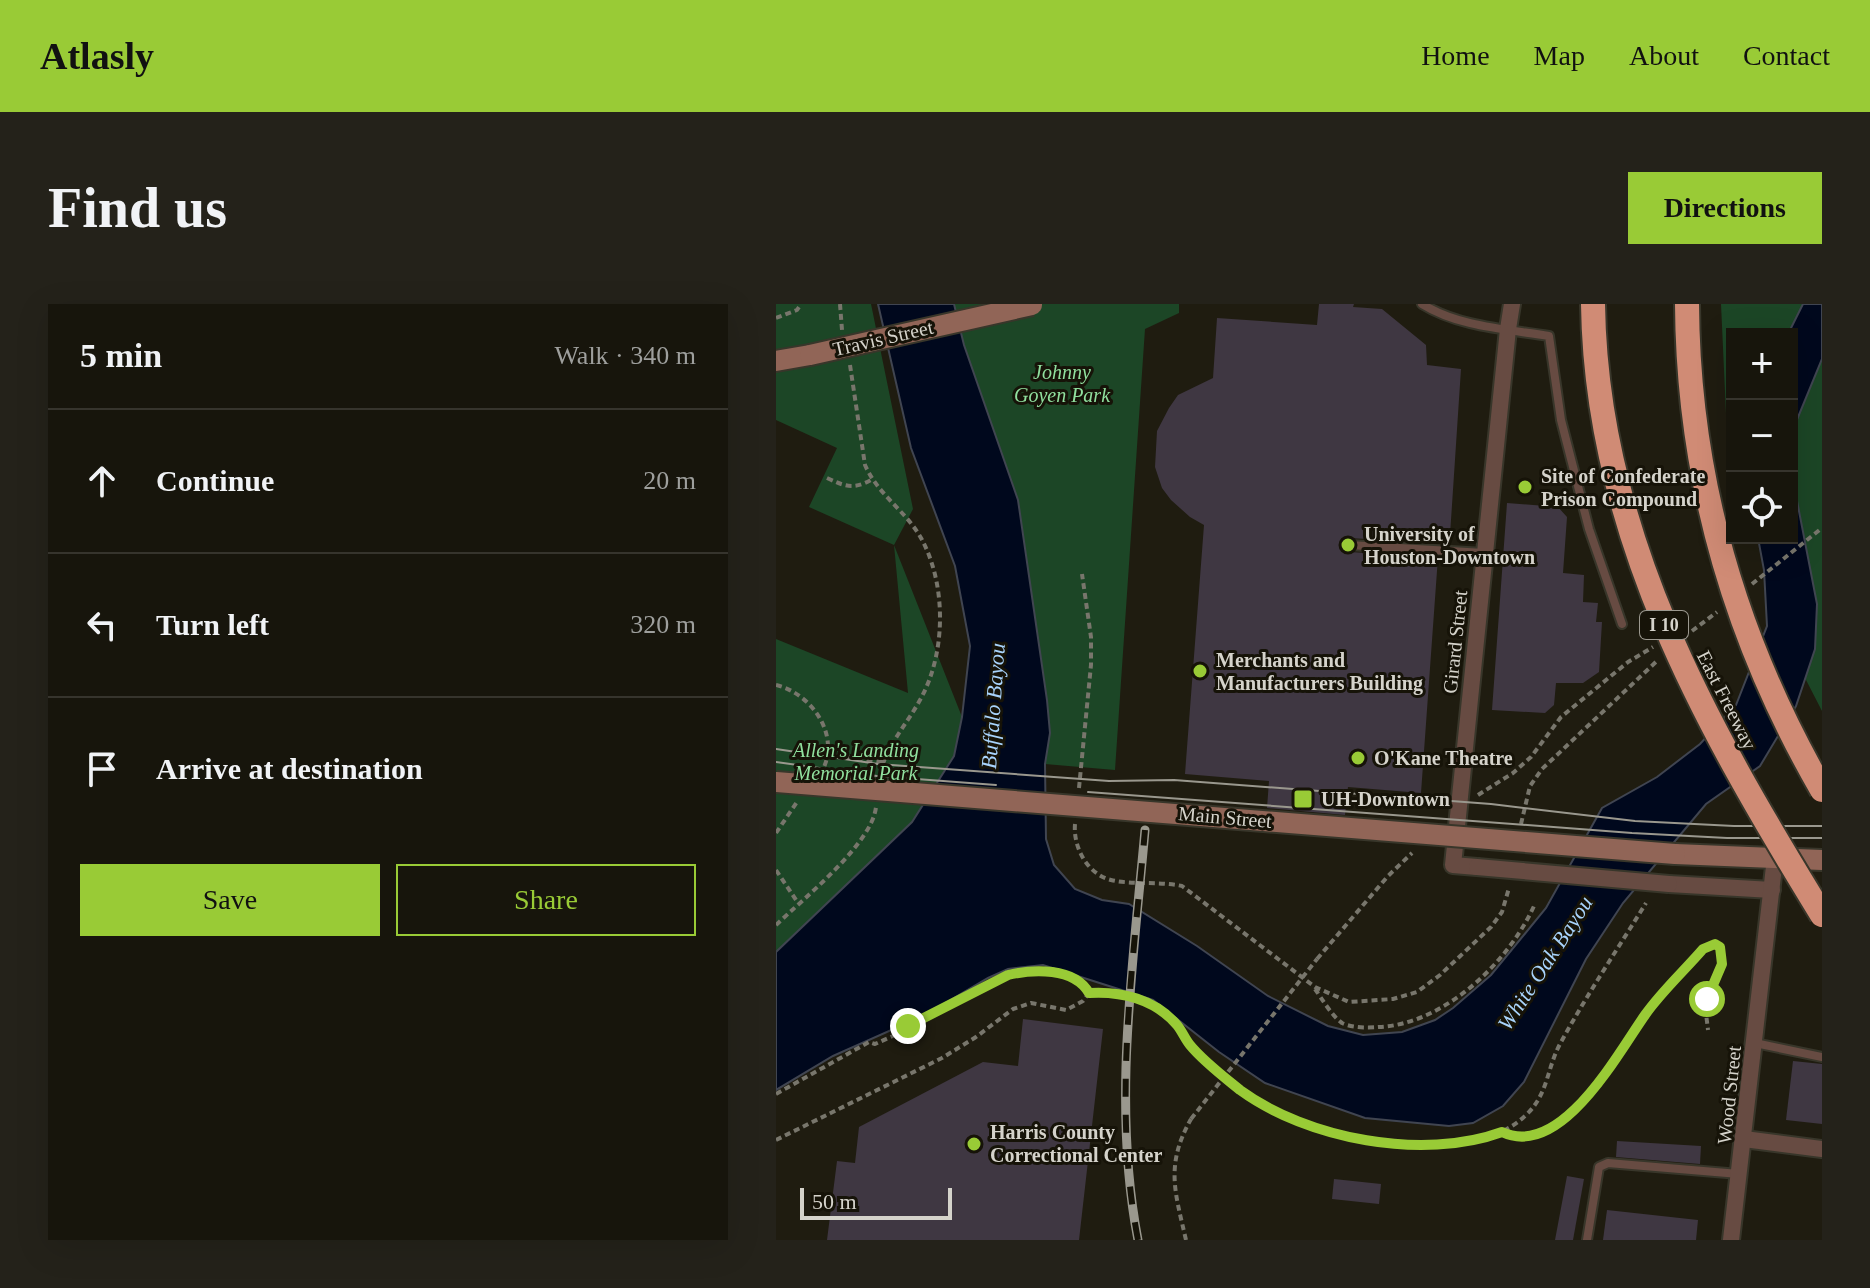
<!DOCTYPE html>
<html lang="en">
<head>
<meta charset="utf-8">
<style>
  body { margin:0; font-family:"Times New Roman",serif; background:#24221a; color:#f1f3f6 }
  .controls { position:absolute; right:24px; top:24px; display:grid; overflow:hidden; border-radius:0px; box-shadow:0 8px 32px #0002 }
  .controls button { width:72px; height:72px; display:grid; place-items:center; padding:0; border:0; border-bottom:2px solid #36342d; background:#17150c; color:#f1f3f6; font:40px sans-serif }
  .scale { position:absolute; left:24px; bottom:20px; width:152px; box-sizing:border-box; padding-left:8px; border:4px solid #d5d3cb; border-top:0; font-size:22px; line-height:28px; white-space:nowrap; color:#d5d3cb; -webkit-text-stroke:6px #161308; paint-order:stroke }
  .stop { position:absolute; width:24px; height:24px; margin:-18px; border:6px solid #99cb36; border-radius:50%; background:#fff }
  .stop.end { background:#99cb36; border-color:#fff; box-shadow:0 2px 8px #0008 }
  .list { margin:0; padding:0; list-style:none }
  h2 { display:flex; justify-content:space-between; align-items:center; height:104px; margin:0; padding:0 32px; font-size:34px }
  h2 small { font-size:26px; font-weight:400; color:#9e9f9d }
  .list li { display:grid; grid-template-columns:52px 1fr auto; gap:24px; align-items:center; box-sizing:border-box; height:144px; padding:0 32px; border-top:2px solid #36342d }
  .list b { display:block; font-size:30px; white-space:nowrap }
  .list em { font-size:26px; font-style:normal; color:#9e9f9d }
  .actions { display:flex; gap:16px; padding:24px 32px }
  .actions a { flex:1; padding:18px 0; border:2px solid #99cb36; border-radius:0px; text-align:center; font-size:28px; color:#99cb36 }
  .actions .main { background:#99cb36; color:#111 }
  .icon { flex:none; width:44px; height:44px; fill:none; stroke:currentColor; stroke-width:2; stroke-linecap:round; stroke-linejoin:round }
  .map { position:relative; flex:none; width:1046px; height:936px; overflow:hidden; border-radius:0px }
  header { display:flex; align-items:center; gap:48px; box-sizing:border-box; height:112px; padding:0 40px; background:#99cb36; color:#111 }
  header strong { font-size:38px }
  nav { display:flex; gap:44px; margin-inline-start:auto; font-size:28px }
  .intro { display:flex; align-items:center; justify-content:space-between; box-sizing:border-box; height:192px; padding:0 48px }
  h1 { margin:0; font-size:56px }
  .button { padding:20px 36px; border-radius:0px; background:#99cb36; color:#111; font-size:28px; font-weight:700 }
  main { display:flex; gap:48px; padding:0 48px }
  aside { flex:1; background:#17150c; border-radius:0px; box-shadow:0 8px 32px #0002 }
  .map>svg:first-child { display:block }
</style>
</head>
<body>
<header>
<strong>Atlasly</strong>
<nav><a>Home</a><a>Map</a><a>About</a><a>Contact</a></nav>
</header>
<div class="intro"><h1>Find us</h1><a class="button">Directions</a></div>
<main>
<aside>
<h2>5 min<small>Walk · 340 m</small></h2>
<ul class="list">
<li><svg class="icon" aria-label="ahead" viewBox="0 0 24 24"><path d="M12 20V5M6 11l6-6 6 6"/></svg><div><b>Continue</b></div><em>20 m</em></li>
<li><svg class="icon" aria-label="left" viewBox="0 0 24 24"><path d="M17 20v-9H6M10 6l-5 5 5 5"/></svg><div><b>Turn left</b></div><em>320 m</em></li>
<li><svg class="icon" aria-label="arrive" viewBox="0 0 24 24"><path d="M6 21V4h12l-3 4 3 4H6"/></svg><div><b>Arrive at destination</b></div></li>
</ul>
<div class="actions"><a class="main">Save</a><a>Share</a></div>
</aside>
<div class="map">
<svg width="1046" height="936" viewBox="0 0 1046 936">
  <rect width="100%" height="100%" fill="#1f1c10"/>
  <g fill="#1c4626">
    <path d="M0,0H95L137,205L118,241L186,413L178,452L136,518L0,648V335L132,389L118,241L33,203L61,144L0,116Z"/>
    <path d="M178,0H403V9L369,25L339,466L269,460L274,429L271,396L242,196L188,41Z"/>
    <path d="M945,0H1027L1012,30H956V148L950,110Z"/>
    <path d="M1046,55V407L1029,374L1039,345L1041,300L1016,171L1020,118Z"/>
  </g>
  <path fill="#00081d" stroke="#404551" stroke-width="2" d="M102,0H178L188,41L242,196L271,396L274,429L269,460L270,535L278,561L299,585L326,596L353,600L421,642L492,692L552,722L587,731L626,728L659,716L677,704L715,671L770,604L826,504L881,473L924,440L960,401L991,322L988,266L982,234H1016V30H1012L1027,0H1046V55L1020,118L1016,171L1041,300L1039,345L1020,402L984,462L930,500L847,599L810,655L748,778L727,802L697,819L673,822L589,814L489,779L443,748L377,696L267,661L232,665L212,674L149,711L57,752L0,786V648L136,518L178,452L186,413L194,342L179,262L135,144Z"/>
  <g fill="#3f3742">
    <path d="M543,0H578L577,3L606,5L650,41L651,61L685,65L674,231L663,230L662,239L573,234L566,240L567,245L573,248L662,253L645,489L572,483L569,511L491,504L493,477L409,470L428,221L414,213L395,196L386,184L379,163L381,127L393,104L402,91L437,74L441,14L541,21Z"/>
    <path d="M731,199L782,203L791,213L787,269L808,271L807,298L822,299L820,318H826L823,368L807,379H780L778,401L769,409L716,406Z"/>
    <path d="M247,715L327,725L303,936H51L61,857L79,859L83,823L207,758L242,762Z"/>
    <path d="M1017,757L1046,760V820L1010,816Z"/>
    <path d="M841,837L925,842L924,860L840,853Z"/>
    <path d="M791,872L808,875L797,936H779Z"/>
    <path d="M558,875L605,880L603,900L556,895Z"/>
    <path d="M831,906L922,916L920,936H827Z"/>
  </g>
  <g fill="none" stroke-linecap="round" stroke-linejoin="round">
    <g stroke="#38362a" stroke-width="12">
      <g id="lane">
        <path d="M646,0C683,23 730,25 773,32L785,116L813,225L846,320"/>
        <path d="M573,241L708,249"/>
        <path d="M979,739L1046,753"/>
        <path d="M811,936L823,863L832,859L963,870"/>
      </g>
    </g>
    <g stroke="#38362a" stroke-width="20">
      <g id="street">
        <path d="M701,563L677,561L732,25L736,0"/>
        <path d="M893,580L996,586"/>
        <path d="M968,835L1046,845"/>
        <path d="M955,936L999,554"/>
      </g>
    </g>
    <g stroke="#38362a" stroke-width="24">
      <g id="secondary">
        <path d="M0,57L34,51"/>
        <path d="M899,550L1046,556"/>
      </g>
    </g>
    <g stroke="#78766c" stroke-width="4" stroke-dasharray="6 4" stroke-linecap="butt">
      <path d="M64,0L66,26"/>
      <path d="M0,14L21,6L25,0"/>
      <path d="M74,61L89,161C102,191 130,207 145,234C171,281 170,350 144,396C131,420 112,440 105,466"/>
      <path d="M51,174C68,182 77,186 95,176"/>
      <path d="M976,280L1046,224"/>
      <path d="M916,327L941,308"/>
      <path d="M0,381C34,389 63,428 48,463"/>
      <path d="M51,450L107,458"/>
      <path d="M303,484L315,361V333L306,270"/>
      <path d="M702,491L737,469L755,453L785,413L852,358L877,343"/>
      <path d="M299,520C297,543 311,570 335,576C356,581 382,577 406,582L539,683L573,698L617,695L641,688L664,671L715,623L726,608L733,584"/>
      <path d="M745,520L754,482L766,465L882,356"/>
      <path d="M0,529L21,498"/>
      <path d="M0,566L22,599"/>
      <path d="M0,621C28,594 96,540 100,503"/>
      <path d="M541,655L612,572L636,549"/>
      <path d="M539,685C546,695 556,712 566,719C576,724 593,724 603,723C668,720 732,659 758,602"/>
      <path d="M0,790L93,738L99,740L130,726L132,722L232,671C257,665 298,663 313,689"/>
      <path d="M726,828C785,856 842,749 869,711C885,688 908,667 927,645L939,640L944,643C951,661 937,676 932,693C928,704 931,715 932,726"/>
      <path d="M0,836L166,754L200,733L237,705L255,699L290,706L307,697L313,689C345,687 379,695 401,721C406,727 409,735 414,741C427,757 448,773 465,786C518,825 589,842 655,840C689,839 725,836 751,810C772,790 771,764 784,740C810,692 841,646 870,599"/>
      <path d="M410,936C399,888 389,861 415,815"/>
    </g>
    <use href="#lane" stroke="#674b42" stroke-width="8"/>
    <use href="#street" stroke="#674b42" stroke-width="16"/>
    <use href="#secondary" stroke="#916557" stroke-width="20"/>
    <g stroke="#9a988e" stroke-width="2">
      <path d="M0,445L102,460L333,477L398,476L715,500L859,517L958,522H1046"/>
      <path d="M0,458L101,472L220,481"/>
      <path d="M312,488L856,529L951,534H1046"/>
    </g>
    <g stroke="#9a988e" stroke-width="9">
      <path id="rail" d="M362,936C336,801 357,662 369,526"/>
    </g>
    <use href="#rail" stroke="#161308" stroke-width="6" stroke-dasharray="18" stroke-linecap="butt"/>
    <g stroke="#38362a" stroke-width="20" stroke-linecap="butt">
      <path id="street-bridge" d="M701,563L893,580"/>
    </g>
    <g stroke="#38362a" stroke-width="24" stroke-linecap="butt">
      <g id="secondary-bridge">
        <path d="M34,51L256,1"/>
        <path d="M0,478L899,550"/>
      </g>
    </g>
    <g stroke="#38362a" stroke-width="28" stroke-linecap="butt">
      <g id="highway-bridge">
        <path d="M817,0C820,229 930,422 1046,611"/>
        <path d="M911,0C912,175 959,335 1046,486"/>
      </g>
    </g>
    <path stroke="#78766c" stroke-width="4" stroke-dasharray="6 4" stroke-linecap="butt" d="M415,815L541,655"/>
    <use href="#street-bridge" stroke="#674b42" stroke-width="16"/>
    <use href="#secondary-bridge" stroke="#916557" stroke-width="20"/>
    <use href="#highway-bridge" stroke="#d08b75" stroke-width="24"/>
  </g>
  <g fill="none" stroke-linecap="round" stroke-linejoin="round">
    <path stroke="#99cb36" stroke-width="10" d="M132,722L232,671C257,665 298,663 313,689C345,687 379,695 401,721C406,727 409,735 414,741C427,757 448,773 464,786C531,835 647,857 726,828C785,856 842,749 869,711C885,688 908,667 927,645L939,640L944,643L946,660L931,695"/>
  </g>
  <g fill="#99cb36" stroke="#161308" stroke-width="3">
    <circle cx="749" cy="183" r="8"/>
    <circle cx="572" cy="241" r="8"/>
    <circle cx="424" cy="367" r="8"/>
    <circle cx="582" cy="454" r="8"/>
    <rect x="517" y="485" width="20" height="20" rx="4"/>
    <circle cx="198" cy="840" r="8"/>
  </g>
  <g text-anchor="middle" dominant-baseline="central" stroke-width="6" stroke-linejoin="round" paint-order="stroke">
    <rect fill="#161308" stroke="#9c9990" stroke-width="2" x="864" y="307" width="48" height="28" rx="6"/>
    <g font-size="18" font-weight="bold" fill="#d5d3cb">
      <text x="888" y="321">I 10</text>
    </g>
    <g font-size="20" fill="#d5d3cb" stroke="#161308">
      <text transform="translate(107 34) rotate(-13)">Travis Street</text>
      <text transform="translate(679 338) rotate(-84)">Girard Street</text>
      <text transform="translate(951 396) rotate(63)">East Freeway</text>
      <text transform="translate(449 513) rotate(5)">Main Street</text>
      <text transform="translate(953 791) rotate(-84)">Wood Street</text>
    </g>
    <g font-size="20" font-style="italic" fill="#90e09e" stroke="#161308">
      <text x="286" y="68">Johnny<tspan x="286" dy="23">Goyen Park</tspan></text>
      <text x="80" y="446">Allen's Landing<tspan x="80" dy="23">Memorial Park</tspan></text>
    </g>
    <g font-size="20" font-weight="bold" fill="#d5d3cb" stroke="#161308" text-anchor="start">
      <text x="765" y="172">Site of Confederate<tspan x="765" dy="23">Prison Compound</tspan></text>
      <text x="588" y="230">University of<tspan x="588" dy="23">Houston-Downtown</tspan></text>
      <text x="440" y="356">Merchants and<tspan x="440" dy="23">Manufacturers Building</tspan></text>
      <text x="598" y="454">O'Kane Theatre</text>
      <text x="545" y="495">UH-Downtown</text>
      <text x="214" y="828">Harris County<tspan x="214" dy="23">Correctional Center</tspan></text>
    </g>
    <g font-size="22" font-style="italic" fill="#a8d3fb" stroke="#161308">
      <text transform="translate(217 402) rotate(-86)">Buffalo Bayou</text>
      <text transform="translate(769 659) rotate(-57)">White Oak Bayou</text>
    </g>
  </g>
</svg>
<div class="controls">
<button>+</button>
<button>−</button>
<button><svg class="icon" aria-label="locate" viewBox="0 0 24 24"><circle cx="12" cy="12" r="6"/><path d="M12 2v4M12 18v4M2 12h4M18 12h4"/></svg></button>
</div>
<div class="scale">50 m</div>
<div class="stop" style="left:931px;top:695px"></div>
<div class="stop end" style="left:132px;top:722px"></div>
</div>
</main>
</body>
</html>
